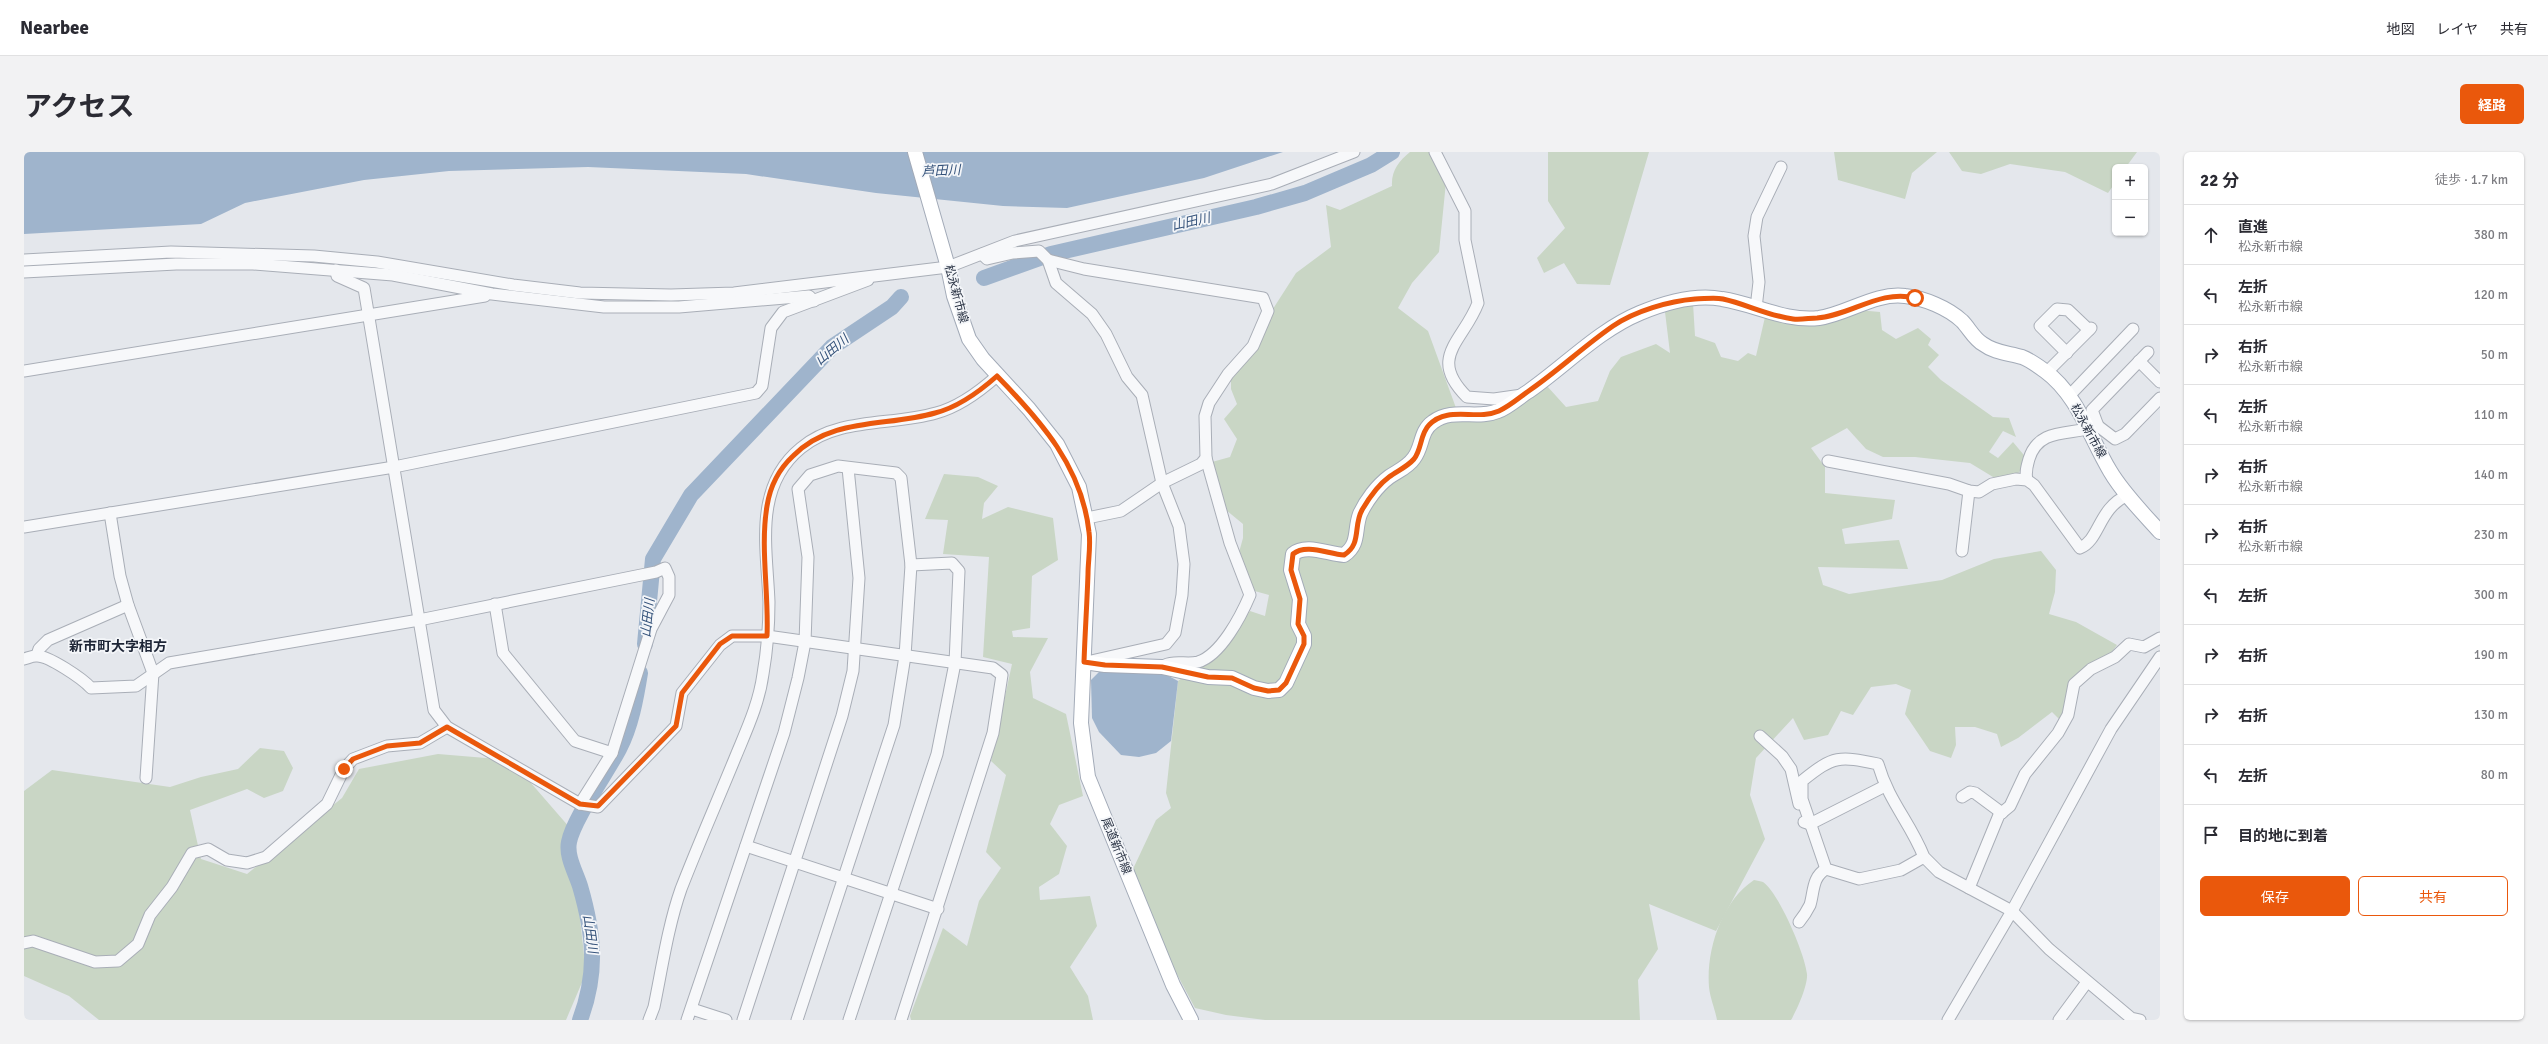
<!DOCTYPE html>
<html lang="ja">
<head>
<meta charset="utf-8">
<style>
  body { margin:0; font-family:Signika,"Noto Sans JP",sans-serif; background:#f2f2f3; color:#2b2b33 }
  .controls { position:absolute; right:12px; top:12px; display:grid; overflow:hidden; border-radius:6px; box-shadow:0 1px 3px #0004 }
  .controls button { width:36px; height:36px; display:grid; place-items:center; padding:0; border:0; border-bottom:1px solid #e1e1e2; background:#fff; color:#2b2b33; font:20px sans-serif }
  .stop { position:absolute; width:12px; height:12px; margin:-9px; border:3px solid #ea580c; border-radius:50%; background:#fff }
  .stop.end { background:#ea580c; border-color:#fff; box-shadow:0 1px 4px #0008 }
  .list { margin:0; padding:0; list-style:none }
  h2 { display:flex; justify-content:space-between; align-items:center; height:52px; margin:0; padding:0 16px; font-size:17px }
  h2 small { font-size:13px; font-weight:400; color:#7c7c81 }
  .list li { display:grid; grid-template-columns:26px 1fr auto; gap:12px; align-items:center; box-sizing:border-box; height:60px; padding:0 16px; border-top:1px solid #e1e1e2 }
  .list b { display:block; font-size:15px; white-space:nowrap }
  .list p { margin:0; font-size:13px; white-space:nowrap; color:#7c7c81 }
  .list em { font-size:13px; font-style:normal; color:#7c7c81 }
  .actions { display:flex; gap:8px; padding:12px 16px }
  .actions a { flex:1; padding:9px 0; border:1px solid #ea580c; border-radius:6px; text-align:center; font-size:14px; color:#ea580c }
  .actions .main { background:#ea580c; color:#fff }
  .icon { flex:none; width:22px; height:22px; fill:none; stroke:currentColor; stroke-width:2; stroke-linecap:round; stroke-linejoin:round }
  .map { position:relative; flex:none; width:2136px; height:868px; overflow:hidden; border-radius:6px }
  header { display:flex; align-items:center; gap:24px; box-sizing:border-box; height:56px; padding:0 20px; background:#fff; border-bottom:1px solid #e1e1e2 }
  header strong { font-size:19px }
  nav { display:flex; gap:22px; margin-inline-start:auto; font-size:14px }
  .intro { display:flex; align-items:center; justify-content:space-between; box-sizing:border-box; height:96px; padding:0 24px }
  h1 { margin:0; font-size:28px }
  .button { padding:10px 18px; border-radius:6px; background:#ea580c; color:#fff; font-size:14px; font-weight:700 }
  main { display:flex; gap:24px; padding:0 24px }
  aside { flex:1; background:#fff; border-radius:6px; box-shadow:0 1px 3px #0004 }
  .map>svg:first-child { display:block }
</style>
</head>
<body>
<header>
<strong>Nearbee</strong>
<nav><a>地図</a><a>レイヤ</a><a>共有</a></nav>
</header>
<div class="intro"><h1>アクセス</h1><a class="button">経路</a></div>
<main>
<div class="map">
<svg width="2136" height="868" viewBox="0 0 2136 868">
  <rect width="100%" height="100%" fill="#e4e7ec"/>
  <g fill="#c9d6c5">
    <path d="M1386,0H1405L1422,30L1415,100L1388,131L1374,156L1404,179L1432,256L1420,264L1448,270L1487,260L1523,234L1542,255L1574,249L1586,219L1597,205L1632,192L1646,201L1641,160L1669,151L1671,184L1691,191L1697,205L1714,209L1724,201L1732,204L1741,165L1834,158L1856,160L1858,178L1872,187L1894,176L1907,187L1904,193L1915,203L1904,215L1917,228L1969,265L1985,266L1992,285L1979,279L1965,300L1974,306L1989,290L2004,308L1993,323L1974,328L1946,311L1891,305H1859L1842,297L1823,276L1787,296L1801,315V341L1871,348L1868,367L1818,377L1821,392L1875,388L1884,417L1794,415L1799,433L1825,442L1918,428L1970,407L2017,399L2032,418L2031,440L2025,462L2052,470L2093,493L2083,506L2051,526L2036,568L2028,560L1994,586L1977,595L1973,582L1951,575H1931L1932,593L1927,606L1906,599L1881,562L1887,538L1872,532L1847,535L1829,563L1817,559L1804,583L1780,588L1769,566L1732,606L1726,643L1741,687L1692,779L1625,752L1634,797L1614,828L1616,868H1241L1202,863L1171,856L1147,811L1109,717L1132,668L1147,656L1142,641L1154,529L1200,495L1226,459L1241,464L1245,443L1227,438L1214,404L1219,386V372L1202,358L1188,310L1206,305L1213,287L1200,267L1213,252L1207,237V222L1272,121L1307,95L1302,53L1316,58L1368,34C1367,19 1375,9 1386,0Z"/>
    <path d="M1524,0H1625L1586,133L1553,132L1540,111L1520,121L1513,106L1541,76L1524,49Z"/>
    <path d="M1810,0H1913L1888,21L1881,47L1814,28Z"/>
    <path d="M1925,0H2113L2102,15H2091V31L2084,41L2041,20L1986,12L1957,22L1938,19Z"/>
    <path d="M920,322L954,325L974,334L960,351L958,367L984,355L1029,366L1034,408L1008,424L1006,476L988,479L989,485L1024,486L1006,520L1009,546L1042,562L1059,644L1035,653L1026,672L1043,694L1035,722L1015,735L1016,748L1066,744L1073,774L1046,815L1064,844L1069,868H887L886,864L919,776L943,794L955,749L977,716L962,700L982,623L967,609L988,512L959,505L965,405L919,402L924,368L901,367Z"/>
    <path d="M236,596L260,599L269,616L259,639L240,646L223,637L166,658L177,707L223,722L318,646L335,617L414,602L487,608L546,676L562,821L542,868H75L45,844L0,824V639L28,618L146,635L177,625L214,617Z"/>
    <path d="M1730,728C1733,729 1737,729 1739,730C1755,741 1781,802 1783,822C1784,833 1773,858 1767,868H1693C1691,857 1686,846 1685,835C1682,797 1698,749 1730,728Z"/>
  </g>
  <g fill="#9fb4cc">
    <path d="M0,0H1259L1180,26L1043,56L979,54L852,41L722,22L564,15L425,19L340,28L221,51L177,72L0,82Z"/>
    <path d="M1076,519L1141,522L1154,529L1147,589L1132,601L1115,605L1097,603L1075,580L1068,566L1067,528Z"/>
  </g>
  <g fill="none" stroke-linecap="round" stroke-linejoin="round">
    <g stroke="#9fb4cc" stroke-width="16">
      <path d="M960,126L1027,102L1232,55L1281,41L1347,13L1368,0"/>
      <path d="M621,492L629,407L667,343L808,195L868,155L877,145"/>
      <path d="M556,868C574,820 570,782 556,734C552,721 542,704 545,690C549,668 583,620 595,597C607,574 612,546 616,521"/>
    </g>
    <g stroke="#a9aeb7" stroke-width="13">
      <g id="minor">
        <path d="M1411,0L1441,59V88L1454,151C1439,190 1403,205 1443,245L1470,247L1498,243"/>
        <path d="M958,102L963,107L989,101L1015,99L1024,108L1032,131L1068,162L1082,182L1103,225L1118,243L1138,331L1155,374L1160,412L1158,443L1151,481L1142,492L1067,509"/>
        <path d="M0,108L147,100L290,104L353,110L489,133L556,141L647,143L710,141L924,115L991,89L1248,32L1330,0"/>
        <path d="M1024,108L1060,117L1239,146L1244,159L1229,194L1204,222L1185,251L1181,264L1182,306L1177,312L1138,331L1097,359L1063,366"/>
        <path d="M312,118L313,124L340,136L410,558L423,575L556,652L574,655L652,574L658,541L696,493L708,484H743L969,516L978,523L969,581L877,868"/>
        <path d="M0,120L152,112H229L369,123L468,142L580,155H655L785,144L790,149"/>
        <path d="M1732,156L1735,130L1730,84L1733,65L1757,15"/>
        <path d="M2043,201L2016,174L2033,157L2044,158L2065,178"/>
        <path d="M2115,209L2136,230"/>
        <path d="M0,219L461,144"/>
        <path d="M2023,220L2067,176"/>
        <path d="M2045,244L2109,177"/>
        <path d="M2074,274L2091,287L2101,282L2136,246"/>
        <path d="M1804,309L1925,332L1945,339L1955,340L1968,332L1992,327L2003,328L2010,333L2056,396C2076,388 2074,356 2104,343"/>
        <path d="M2003,328C2001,320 2003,314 2005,307C2015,274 2048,284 2074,274L2068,258L2124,200"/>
        <path d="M86,361L96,424L104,453L129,521L122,626"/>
        <path d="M0,375L370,315L732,241L738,234L747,176L759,160L844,128"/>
        <path d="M1938,399L1945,339"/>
        <path d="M471,452L479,501L551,589L588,601"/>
        <path d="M13,503L15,497L24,488L104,453"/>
        <path d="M0,507C4,506 8,504 12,504C24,503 59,527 67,536L112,534L145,511L395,468L632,420L641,416L645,425V443L627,477L588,601L556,652"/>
        <path d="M1141,513C1151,508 1163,513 1174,510C1197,503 1217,464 1226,443L1206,391L1182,306"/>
        <path d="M1736,584L1758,604L1767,617L1775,652"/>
        <path d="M1938,645L1946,640L1951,641L1978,661"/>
        <path d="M1780,670L1786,672L1861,634"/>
        <path d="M722,694L914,757"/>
        <path d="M1900,705C1886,670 1865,650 1854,612C1815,604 1810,603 1778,629V647L1802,717L1835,727L1877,718L1900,705L1915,720L1988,759L2025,797L2107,866L2116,868"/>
        <path d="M1945,736L1975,663L1986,654L2001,622L2034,581L2044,563L2050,532L2067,517L2091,505L2105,492L2120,495L2136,486"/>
        <path d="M1775,770C1779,765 1783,759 1786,753C1790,740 1788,725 1802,717"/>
        <path d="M0,791L9,789L71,810L94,809L114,792L126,763L148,735L168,701L184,697L203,708L223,711L242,705L303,652L320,617L329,607L363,594L396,591L423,575"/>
        <path d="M668,857L702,868"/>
        <path d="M625,868L630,855C638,816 644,774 657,737C674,693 693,650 711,606C722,579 735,552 739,522C743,499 745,474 745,450C743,396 729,335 777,296C814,265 867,274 912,261C935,255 955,240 973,224"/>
        <path d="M663,868L760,581L774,526L781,490L784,405L774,337L786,323L814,314L872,321L877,326L887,413L881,504L870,573L773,868"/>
        <path d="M719,868L818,564L829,519L835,426L824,316"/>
        <path d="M825,868L913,602L931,511L935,419L928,411L887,413"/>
        <path d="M1924,868L1988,759L2087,577L2136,505"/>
        <path d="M2035,868L2063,830"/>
      </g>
    </g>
    <g stroke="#a3abb8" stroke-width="16">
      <g id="major">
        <path d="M891,0L924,115L930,144L945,187L959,207L1005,257L1033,292L1055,335L1065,382L1057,571L1064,625L1149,833L1167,868"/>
        <path d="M1060,510L1081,513L1138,515L1184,525L1208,526L1230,536L1244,539L1255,538L1262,531L1280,492V484L1274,472L1276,447L1267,418L1269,402C1282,391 1304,402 1320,403C1336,392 1330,378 1336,362C1342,349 1353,334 1365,325C1374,319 1384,315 1390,306C1399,294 1396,279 1409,270C1429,255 1453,268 1474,259C1485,255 1495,245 1505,239C1542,213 1575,178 1616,161C1640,151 1672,142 1698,147C1731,152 1761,170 1795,166C1823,162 1852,140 1881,144C1900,146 1924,156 1938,169C1945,176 1950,187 1959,192C1971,201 1985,201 1998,205C2006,208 2014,214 2021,219C2054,243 2066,286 2086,319C2099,341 2119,361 2136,380"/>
      </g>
    </g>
    <use href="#minor" stroke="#f7f8fa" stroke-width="11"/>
    <use href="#major" stroke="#fff" stroke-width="14"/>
  </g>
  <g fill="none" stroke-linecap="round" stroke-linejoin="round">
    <path stroke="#ea580c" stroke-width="5" d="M320,617L329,607L363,594L396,591L423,575L556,652L574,654L652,574L658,541L696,492L708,484H743C745,442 736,395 743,354C746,335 755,317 769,304C808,265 862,275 911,261C935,255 955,240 973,224C1017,269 1058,315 1065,380C1067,394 1064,409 1064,422C1063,452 1061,481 1060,510L1081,513L1138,515L1184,525L1208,526L1230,536L1244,539L1255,538L1262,531L1280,492V484L1274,472L1276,447L1267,418L1269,402C1282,391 1304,402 1320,403C1338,392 1329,374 1338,358C1345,346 1354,333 1365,325C1373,319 1383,315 1390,307C1398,297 1396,282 1405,273C1424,253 1452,269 1475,259C1486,254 1496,245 1506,238C1535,218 1560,194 1589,174C1611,159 1645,149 1671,147C1680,147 1690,145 1699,147C1722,152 1745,164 1769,167C1777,168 1786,166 1793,166C1826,164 1856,137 1891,146"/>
  </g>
  <g text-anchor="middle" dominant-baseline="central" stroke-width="3.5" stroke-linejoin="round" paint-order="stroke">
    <g font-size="12" fill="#2b3445" stroke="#f4f6f9">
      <text transform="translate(932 142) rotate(75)">松永新市線</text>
      <text transform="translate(2064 279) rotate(61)">松永新市線</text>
      <text transform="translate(1092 694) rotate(68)">尾道新市線</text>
    </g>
    <g font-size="13" font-style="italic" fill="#34527a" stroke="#f4f6f9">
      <text transform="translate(917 19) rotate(-3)">芦田川</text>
      <text transform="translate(1167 70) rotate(-13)">山田川</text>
      <text transform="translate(808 198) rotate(-40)">山田川</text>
      <text transform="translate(624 466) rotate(-84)">山田川</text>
      <text transform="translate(566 782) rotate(82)">山田川</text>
    </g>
    <g font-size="14" font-weight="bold" fill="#1d2536" stroke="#f4f6f9">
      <text x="94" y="494">新市町大字相方</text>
    </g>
  </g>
</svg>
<div class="controls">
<button>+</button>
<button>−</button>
</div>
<div class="stop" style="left:1891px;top:146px"></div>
<div class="stop end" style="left:320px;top:617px"></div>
</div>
<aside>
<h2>22 分<small>徒歩 · 1.7 km</small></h2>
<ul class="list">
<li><svg class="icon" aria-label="ahead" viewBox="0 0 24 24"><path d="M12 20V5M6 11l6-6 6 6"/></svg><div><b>直進</b><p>松永新市線</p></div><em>380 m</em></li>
<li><svg class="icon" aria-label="left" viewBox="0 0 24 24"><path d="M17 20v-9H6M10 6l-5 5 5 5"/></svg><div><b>左折</b><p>松永新市線</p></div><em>120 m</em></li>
<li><svg class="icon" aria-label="right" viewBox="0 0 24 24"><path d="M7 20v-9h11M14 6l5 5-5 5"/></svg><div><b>右折</b><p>松永新市線</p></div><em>50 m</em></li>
<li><svg class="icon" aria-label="left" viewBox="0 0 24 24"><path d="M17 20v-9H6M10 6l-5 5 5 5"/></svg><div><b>左折</b><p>松永新市線</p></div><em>110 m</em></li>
<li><svg class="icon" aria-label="right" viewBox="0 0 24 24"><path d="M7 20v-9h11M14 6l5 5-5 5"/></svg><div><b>右折</b><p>松永新市線</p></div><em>140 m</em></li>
<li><svg class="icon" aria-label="right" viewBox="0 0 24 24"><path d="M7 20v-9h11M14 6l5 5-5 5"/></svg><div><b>右折</b><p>松永新市線</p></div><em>230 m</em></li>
<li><svg class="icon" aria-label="left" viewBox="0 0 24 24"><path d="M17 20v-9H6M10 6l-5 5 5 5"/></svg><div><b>左折</b></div><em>300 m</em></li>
<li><svg class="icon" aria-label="right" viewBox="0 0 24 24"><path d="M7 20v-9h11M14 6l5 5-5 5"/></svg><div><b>右折</b></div><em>190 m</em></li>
<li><svg class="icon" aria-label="right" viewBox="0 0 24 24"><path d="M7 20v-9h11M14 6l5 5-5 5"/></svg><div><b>右折</b></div><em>130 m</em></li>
<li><svg class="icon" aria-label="left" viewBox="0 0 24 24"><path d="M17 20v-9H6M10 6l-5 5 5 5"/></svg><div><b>左折</b></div><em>80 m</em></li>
<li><svg class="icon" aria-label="arrive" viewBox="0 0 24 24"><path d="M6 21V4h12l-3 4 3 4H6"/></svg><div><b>目的地に到着</b></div></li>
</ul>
<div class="actions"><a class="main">保存</a><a>共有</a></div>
</aside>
</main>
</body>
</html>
